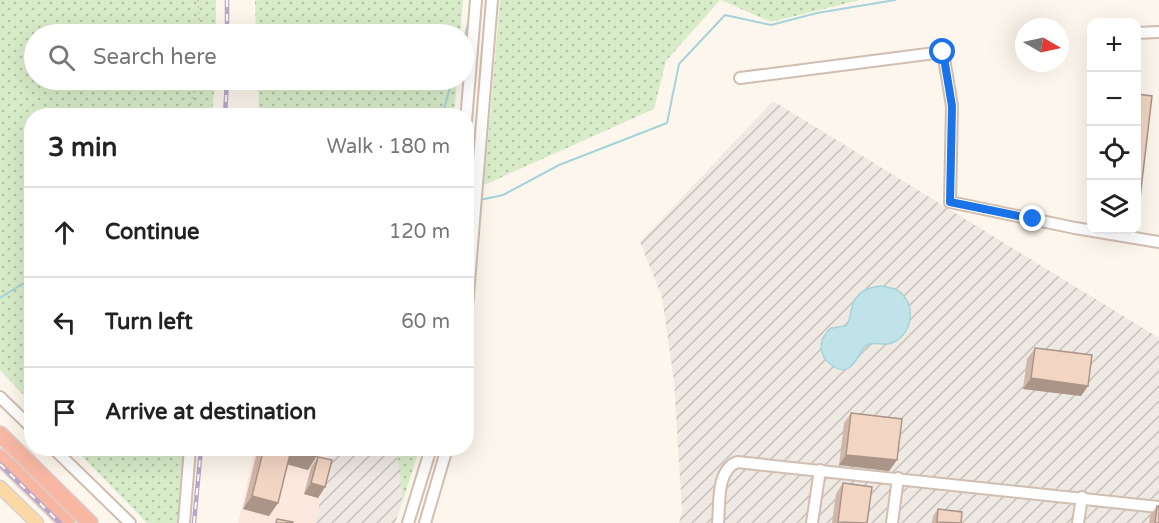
<!DOCTYPE html>
<html lang="en">
<head>
<meta charset="utf-8">
<style>
  body { margin:0; font-family:"Varela Round",sans-serif; background:#f2f2f2; color:#222 }
  .controls { position:absolute; right:18px; top:18px; display:grid; overflow:hidden; border-radius:12px; box-shadow:0 6px 24px #0002 }
  .controls button { width:54px; height:54px; display:grid; place-items:center; padding:0; border:0; border-bottom:2px solid #e0e0e0; background:#fff; color:#222; font:30px sans-serif }
  .compass { position:absolute; left:1015px; top:18px; width:54px; height:54px; border-radius:50%; background:#fff; box-shadow:0 6px 24px #0002; rotate:99deg }
  .stop { position:absolute; width:18px; height:18px; margin:-14px; border:4px solid #1a73e8; border-radius:50%; background:#fff }
  .stop.end { background:#1a73e8; border-color:#fff; box-shadow:0 2px 6px #0008 }
  .list { margin:0; padding:0; list-style:none }
  h2 { display:flex; justify-content:space-between; align-items:center; height:78px; margin:0; padding:0 24px; font-size:26px }
  h2 small { font-size:20px; font-weight:400; color:#767676 }
  .list li { display:grid; grid-template-columns:39px 1fr auto; gap:18px; align-items:center; box-sizing:border-box; height:90px; padding:0 24px; border-top:2px solid #e0e0e0 }
  .list b { display:block; font-size:22px; white-space:nowrap }
  .list em { font-size:20px; font-style:normal; color:#767676 }
  .icon { flex:none; width:33px; height:33px; fill:none; stroke:currentColor; stroke-width:2; stroke-linecap:round; stroke-linejoin:round }
  .map { position:relative; flex:none; width:1159px; height:523px; overflow:hidden }
  .search { position:absolute; background:#fff; box-shadow:0 6px 24px #0002; left:24px; top:24px; width:450px; height:66px; display:flex; align-items:center; gap:15px; box-sizing:border-box; padding:0 21px; border-radius:33px; color:#767676; font-size:22px }
  .panel { position:absolute; background:#fff; box-shadow:0 6px 24px #0002; left:24px; top:108px; width:450px; height:348px; border-radius:24px }
  .map>svg:first-child { display:block }
</style>
</head>
<body>
<div class="map">
<svg width="1159" height="523" viewBox="0 0 1159 523">
  <defs>
    <pattern id="industrial-furrows" width="10" height="10" patternUnits="userSpaceOnUse" patternTransform="scale(1.5)"><rect width="10" height="10" fill="#efe9e4"/><path d="M-1 1l2-2M0 10L10 0M9 11l2-2" fill="none" stroke="#c7c0bb"/></pattern>
    <pattern id="grass-dots" width="8" height="8" patternUnits="userSpaceOnUse" patternTransform="scale(1.5)"><rect width="8" height="8" fill="#d8ecc9"/><path d="M2 2h.1M6 6h.1" fill="none" stroke="#b4c2a5" stroke-width="1.8" stroke-linecap="round"/></pattern>
  </defs>
  <rect width="100%" height="100%" fill="#fdf6ec"/>
  <path fill="#fde8e0" d="M255,449H300L328,453L316,523H238Z"/>
  <g fill="url(#industrial-furrows)">
    <path d="M773,101L1159,338V523H679L682,512L674,381L662,297L640,242Z"/>
    <path d="M300,449H396L403,501L395,523H316L328,453Z"/>
  </g>
  <g fill="url(#grass-dots)">
    <path d="M0,0H216V34H34V80H215L212,115L32,116L31,403L0,370Z"/>
    <path d="M255,0H463L460,34H256Z"/>
    <path d="M500,0H720L666,61L654,109L484,185Z"/>
    <path d="M721,0H860L771,22Z"/>
    <path d="M258,80H457L454,115H259Z"/>
    <path d="M75,449H187L182,523H147Z"/>
    <path d="M396,449H419L403,501Z"/>
  </g>
  <path fill="#bfe3e8" stroke="#a5d3da" stroke-width="1.5" d="M882,286C886,287 892,288 895,289C917,300 914,332 894,342C886,347 876,341 867,345C858,350 853,380 833,366C827,362 824,359 822,352C819,343 824,334 831,328L846,326C851,319 850,314 852,307C856,292 868,287 882,286Z"/>
  <g fill="none" stroke-linecap="round" stroke-linejoin="round">
    <g stroke="#a5d3da" stroke-width="2">
      <path d="M464,39L470,17"/>
      <path d="M442,116L452,80"/>
      <path d="M480,200L503,195L559,165L667,123L679,64L725,15L771,25L817,13L895,0"/>
      <path d="M0,298L24,283L32,285"/>
    </g>
    <g stroke="#d1beb0" stroke-width="14">
      <g id="minor">
        <path d="M1136,33L1159,32"/>
        <path d="M740,78L943,52L952,106L950,202L1075,228L1159,242"/>
        <path d="M466,121L476,0"/>
        <path d="M466,319L492,0"/>
        <path d="M0,397L32,428"/>
        <path d="M53,448L130,523"/>
        <path d="M184,523L190,448"/>
        <path d="M408,523L431,448"/>
        <path d="M425,523L447,448"/>
        <path d="M718,523C720,503 716,471 737,462L1159,507"/>
        <path d="M812,523L820,470"/>
        <path d="M892,523L898,478"/>
        <path d="M1078,523L1082,497"/>
      </g>
    </g>
    <g stroke="#dad1cd" stroke-width="15">
      <path id="major" d="M0,487L37,523"/>
    </g>
    <g stroke="#dad1cd" stroke-width="18">
      <g id="highway">
        <path d="M0,434L90,523"/>
        <path d="M0,457L67,523"/>
      </g>
    </g>
    <g stroke="#d9b8a5" stroke-width="1.5" stroke-dasharray="1.5 4.5" stroke-linecap="butt">
      <path d="M198,0L200,34"/>
      <path d="M188,116L197,80"/>
    </g>
    <use href="#minor" stroke="#fff" stroke-width="10"/>
    <use href="#major" stroke="#fbd9a5" stroke-width="12"/>
    <use href="#highway" stroke="#f7b7a3" stroke-width="15"/>
    <g stroke="#b9a8c9" stroke-width="4.5">
      <g id="rail">
        <path d="M227,0V34"/>
        <path d="M225,116L227,80"/>
        <path d="M0,464L60,523"/>
        <path d="M194,523L201,448"/>
      </g>
    </g>
    <use href="#rail" stroke="#fffaf3" stroke-width="2" stroke-dasharray="7" stroke-linecap="butt"/>
  </g>
  <g fill="#d1b7a8">
    <path d="M1035,348L1088,386L1081,396L1023,389L1027,359Z"/>
    <path d="M851,413L897,460L889,471L839,465L844,423Z"/>
    <path d="M258,448H319L308,470L288,464L278,503L269,516L243,509Z"/>
    <path d="M318,457L325,487L318,498L304,494L311,467Z"/>
    <path d="M843,483L867,523H832L836,494Z"/>
    <path d="M1157,506L1159,523H1149L1150,516Z"/>
    <path d="M938,509L961,523H932L933,516Z"/>
  </g>
  <g fill="#aa9588">
    <path d="M1031,378L1088,386L1081,396L1023,389Z"/>
    <path d="M291,450L317,456L308,470L282,463Z"/>
    <path d="M846,455L897,460L889,471L839,465Z"/>
    <path d="M311,483L325,487L318,498L304,494Z"/>
    <path d="M252,496L278,503L269,516L243,509Z"/>
  </g>
  <g fill="#f3d5c3" stroke="#aa9588" stroke-width="1.5">
    <path d="M1137,94L1152,96L1140,198H1137Z"/>
    <path d="M1035,348L1092,355L1088,386L1031,378Z"/>
    <path d="M851,413L902,419L897,460L846,455Z"/>
    <path d="M264,448H319L317,456L291,450L278,503L252,496Z"/>
    <path d="M318,457L332,460L325,487L311,483Z"/>
    <path d="M843,483L872,487L867,523L838,522Z"/>
    <path d="M1157,506H1159V523H1155Z"/>
    <path d="M938,509L962,512L961,523L937,522Z"/>
    <path d="M277,519L293,522L292,523H276Z"/>
  </g>
  <g fill="none" stroke-linecap="round" stroke-linejoin="round">
    <path stroke="#1a73e8" stroke-width="8" d="M943,52L952,106L950,202L1033,219"/>
  </g>
</svg>
<div class="controls">
<button>+</button>
<button>−</button>
<button><svg class="icon" aria-label="locate" viewBox="0 0 24 24"><circle cx="12" cy="12" r="6"/><path d="M12 2v4M12 18v4M2 12h4M18 12h4"/></svg></button>
<button><svg class="icon" aria-label="layers" viewBox="0 0 24 24"><path d="M12 4l9 5-9 5-9-5zM3 14l9 5 9-5"/></svg></button>
</div>
<svg class="compass" viewBox="-18 -18 36 36"><path d="M0-13l5 13h-10z" fill="#e53935"/><path d="M0 13l5-13h-10z" fill="#767676"/></svg>
<div class="stop" style="left:943px;top:52px"></div>
<div class="stop end" style="left:1033px;top:219px"></div>
<div class="search"><svg class="icon" aria-label="search" viewBox="0 0 24 24"><circle cx="10" cy="10" r="6"/><path d="M15 15l6 6"/></svg>Search here</div>
<section class="panel">
<h2>3 min<small>Walk · 180 m</small></h2>
<ul class="list">
<li><svg class="icon" aria-label="ahead" viewBox="0 0 24 24"><path d="M12 20V5M6 11l6-6 6 6"/></svg><div><b>Continue</b></div><em>120 m</em></li>
<li><svg class="icon" aria-label="left" viewBox="0 0 24 24"><path d="M17 20v-9H6M10 6l-5 5 5 5"/></svg><div><b>Turn left</b></div><em>60 m</em></li>
<li><svg class="icon" aria-label="arrive" viewBox="0 0 24 24"><path d="M6 21V4h12l-3 4 3 4H6"/></svg><div><b>Arrive at destination</b></div></li>
</ul>
</section>
</div>
</body>
</html>
